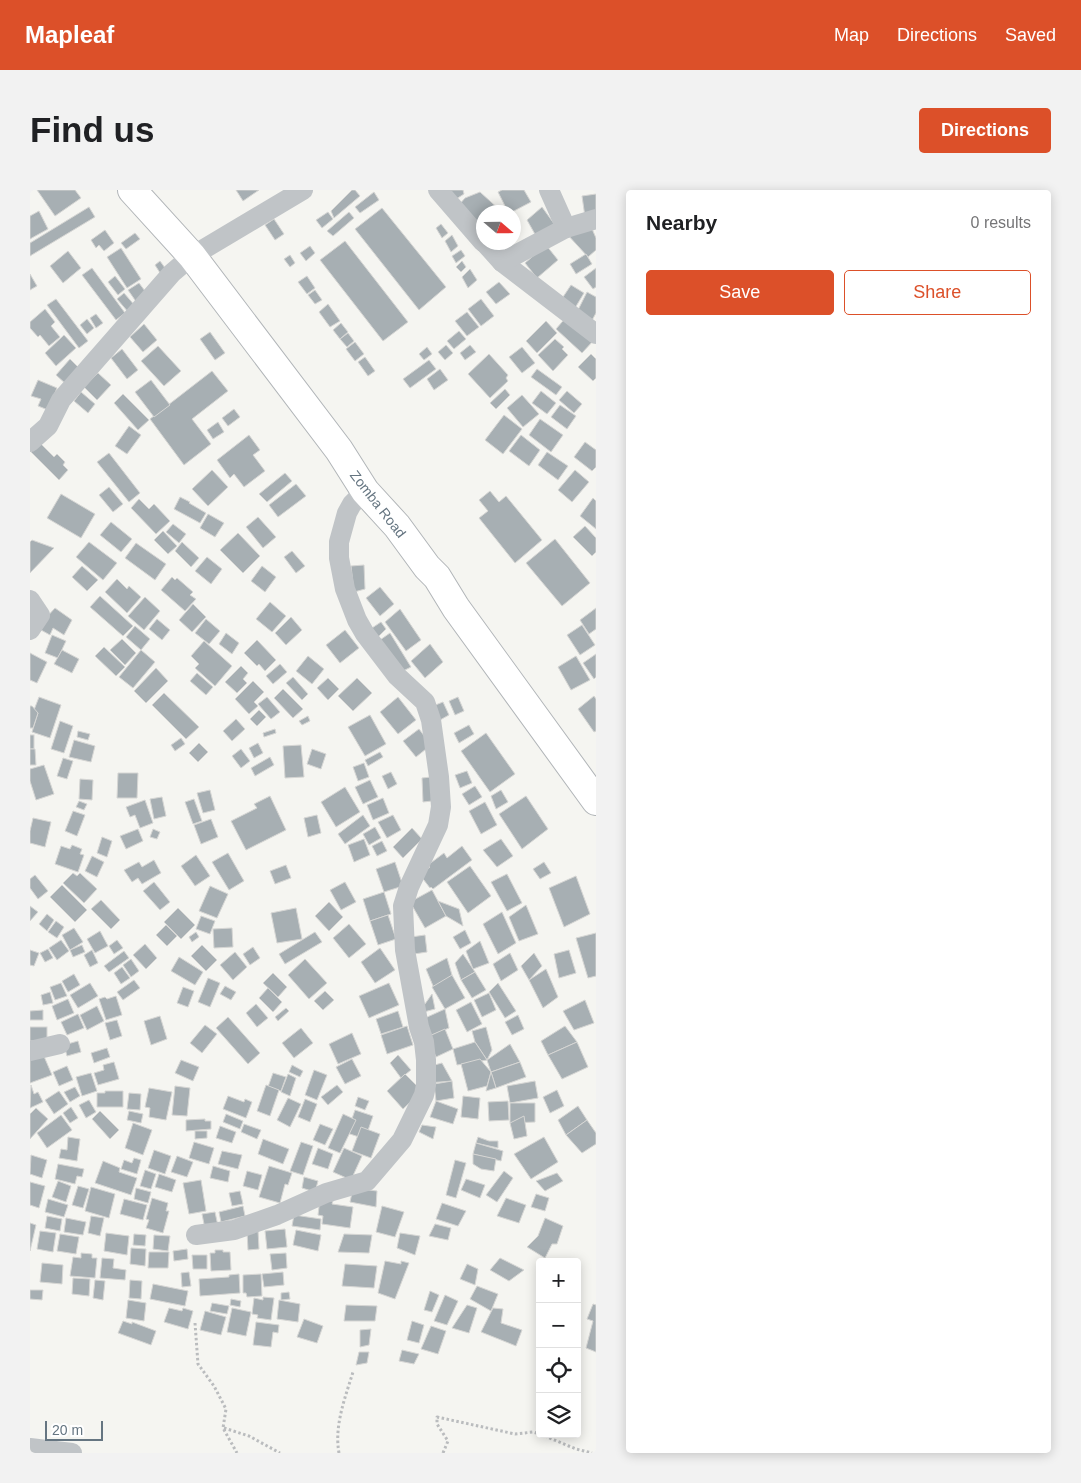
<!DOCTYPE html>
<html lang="en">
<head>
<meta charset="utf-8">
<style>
  body { margin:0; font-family:Arial,sans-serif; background:#f2f2f2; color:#202124 }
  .controls { position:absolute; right:15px; bottom:15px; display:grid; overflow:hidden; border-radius:5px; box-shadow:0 2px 12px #0003 }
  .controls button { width:45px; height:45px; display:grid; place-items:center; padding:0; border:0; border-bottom:1px solid #e0e0e0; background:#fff; color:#202124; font:25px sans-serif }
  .compass { position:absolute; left:446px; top:15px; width:45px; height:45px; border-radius:50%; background:#fff; box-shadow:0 2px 12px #0003; rotate:110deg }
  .scale { position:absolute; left:15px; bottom:12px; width:58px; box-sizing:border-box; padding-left:5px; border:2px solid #657581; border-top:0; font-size:14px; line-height:18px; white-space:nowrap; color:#657581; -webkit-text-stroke:4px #fff; paint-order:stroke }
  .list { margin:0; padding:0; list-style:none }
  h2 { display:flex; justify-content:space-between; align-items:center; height:65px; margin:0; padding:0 20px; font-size:21px }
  h2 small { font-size:16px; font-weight:400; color:#757577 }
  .actions { display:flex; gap:10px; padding:15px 20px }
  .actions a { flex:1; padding:11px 0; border:1px solid #dc5029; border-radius:5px; text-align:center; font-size:18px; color:#dc5029 }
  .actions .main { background:#dc5029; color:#fff }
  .icon { flex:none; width:28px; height:28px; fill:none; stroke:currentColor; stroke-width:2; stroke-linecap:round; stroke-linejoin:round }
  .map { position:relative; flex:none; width:566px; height:1263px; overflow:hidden; border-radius:5px }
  header { display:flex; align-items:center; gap:30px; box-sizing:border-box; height:70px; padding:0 25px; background:#dc5029; color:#fff }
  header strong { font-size:24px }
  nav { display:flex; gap:28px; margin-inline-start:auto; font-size:18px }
  .intro { display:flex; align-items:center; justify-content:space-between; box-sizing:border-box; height:120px; padding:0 30px }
  h1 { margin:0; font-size:35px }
  .button { padding:12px 22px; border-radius:5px; background:#dc5029; color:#fff; font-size:18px; font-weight:700 }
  main { display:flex; gap:30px; padding:0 30px }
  aside { flex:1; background:#fff; border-radius:5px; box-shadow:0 2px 12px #0003 }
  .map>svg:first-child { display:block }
</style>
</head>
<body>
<header>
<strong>Mapleaf</strong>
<nav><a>Map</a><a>Directions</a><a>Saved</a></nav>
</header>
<div class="intro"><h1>Find us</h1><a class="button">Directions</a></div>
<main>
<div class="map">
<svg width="566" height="1263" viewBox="0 0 566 1263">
  <rect width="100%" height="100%" fill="#f5f5f1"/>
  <g fill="#a7afb3" stroke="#d6d6d4">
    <path d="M7,0H45L51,8L25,26Z"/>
    <path d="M206,0H229L213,11Z"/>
    <path d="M322,0H325L330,6L304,28L301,21Z"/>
    <path d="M419,0H433L434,4L423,11Z"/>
    <path d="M472,0H494L501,12L482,22H478L468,2Z"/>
    <path d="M344,2L349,10L330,23L325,17Z"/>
    <path d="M450,2L472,22H453V40L428,16L435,8Z"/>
    <path d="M566,4V26L555,27L552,6Z"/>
    <path d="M59,17L65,27L0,66V53Z"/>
    <path d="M512,17L525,35L506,46L497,30Z"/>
    <path d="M352,18L416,97L389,120L325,39Z"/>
    <path d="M9,21L18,39L0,49V26Z"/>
    <path d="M298,22L303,29L292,38L286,30Z"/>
    <path d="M319,22L324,28L303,46L297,41Z"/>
    <path d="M244,29L254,44L245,50L235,35Z"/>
    <path d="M559,32L566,48V60L558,67L536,43Z"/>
    <path d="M411,34L418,43L412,48L406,38Z"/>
    <path d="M75,40L84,53L74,61L69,55L66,58L61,50Z"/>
    <path d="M105,43L110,49L96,59L91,53Z"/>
    <path d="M422,45L428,56L421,62L415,51Z"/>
    <path d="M315,51L378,132L353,151L290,70Z"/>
    <path d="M516,55L528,70L507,88L495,73Z"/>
    <path d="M280,56L285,63L276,71L270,63Z"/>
    <path d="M91,58L111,89L97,98L77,67Z"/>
    <path d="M431,60L435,66L426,73L422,66Z"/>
    <path d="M38,61L51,78L33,93L20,76Z"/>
    <path d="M556,64L562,74L546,84L540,74Z"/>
    <path d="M260,65L265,73L260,77L254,69Z"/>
    <path d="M130,71L138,82L132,86L125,75Z"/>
    <path d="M432,71L436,77L431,82L426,77Z"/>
    <path d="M62,78L95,123L86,130L52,85Z"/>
    <path d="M566,78V97L563,99L554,87Z"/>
    <path d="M440,79L447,90L438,98L432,87Z"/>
    <path d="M0,84L7,96L0,100Z"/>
    <path d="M85,86L95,99L88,105L78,92Z"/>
    <path d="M277,86L285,98L277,104L268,92Z"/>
    <path d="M469,92L480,104L466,114L456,102Z"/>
    <path d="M109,93L118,105L107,113L98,100Z"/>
    <path d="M541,95L554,103L545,118L531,110Z"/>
    <path d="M285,100L292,110L285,114L278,105Z"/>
    <path d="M557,102L566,107V123L560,134L545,126Z"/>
    <path d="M94,103L106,117L99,123L87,109Z"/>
    <path d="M26,109L58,151L49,158L17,115Z"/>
    <path d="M451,109L464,126L451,136L438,119Z"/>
    <path d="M298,114L310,131L300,137L289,122Z"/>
    <path d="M15,119L25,132L21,136L30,147L19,156L10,145L8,147L0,138V132Z"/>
    <path d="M437,122L449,137L437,146L425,131Z"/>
    <path d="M66,124L73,133L66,138L60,128Z"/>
    <path d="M538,125L564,150L552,163L526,139Z"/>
    <path d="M57,129L64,138L57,144L50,135Z"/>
    <path d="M516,131L527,143L507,163L496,151Z"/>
    <path d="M311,133L318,142L310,149L303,140Z"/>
    <path d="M114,134L127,150L113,162L100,147Z"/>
    <path d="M429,141L436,149L424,159L417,151Z"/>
    <path d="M180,142L195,163L185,170L170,149Z"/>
    <path d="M318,143L324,151L317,157L310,149Z"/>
    <path d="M34,145L46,158L26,176L15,163Z"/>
    <path d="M525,149L534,157L532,159L538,165L523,181L508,165Z"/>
    <path d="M325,152L334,164L325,171L316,159Z"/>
    <path d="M416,155L423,163L415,170L408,162Z"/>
    <path d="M440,155L446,162L435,170L430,163Z"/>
    <path d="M128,156L151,181L134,196L111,171Z"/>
    <path d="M397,157L402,164L394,170L389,164Z"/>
    <path d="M492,157L505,173L492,183L479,167Z"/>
    <path d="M92,159L108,180L97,189L81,168Z"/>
    <path d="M459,164L478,185L476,188L478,191L460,208L438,184Z"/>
    <path d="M561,164L566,169V188L563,191L548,177Z"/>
    <path d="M335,167L345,181L338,186L328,172Z"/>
    <path d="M40,169L51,180L37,195L26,185Z"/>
    <path d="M399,170L406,179L380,198L373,189Z"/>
    <path d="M410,179L418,190L404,200L397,189Z"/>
    <path d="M507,179L532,197L526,205L501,187Z"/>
    <path d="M182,181L198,201L162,229L181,254L154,275L120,229Z"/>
    <path d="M68,183L81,195L67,210L54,197Z"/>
    <path d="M8,190L27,198L18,220L8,216L11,209L1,206Z"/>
    <path d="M121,190L140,215L124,227L105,202Z"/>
    <path d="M475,199L480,205L466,219L460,213Z"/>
    <path d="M511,201L526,213L517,224L502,213Z"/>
    <path d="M537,201L552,214L544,223L529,210Z"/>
    <path d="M51,202L65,214L58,223L44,211Z"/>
    <path d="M93,204L119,230L108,240L84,213Z"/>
    <path d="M492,205L509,224L493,237L477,218Z"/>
    <path d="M530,215L546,226L537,239L521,227Z"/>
    <path d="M204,219L210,227L198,236L192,228Z"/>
    <path d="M474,225L492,239L473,264L455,250Z"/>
    <path d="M510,229L533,245L521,262L499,245Z"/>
    <path d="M188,232L194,242L183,249L177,240Z"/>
    <path d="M99,236L111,245L97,264L85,256Z"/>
    <path d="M219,245L230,260L223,265L235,281L214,297L204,284L200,288L187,270Z"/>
    <path d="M491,245L510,260L499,276L479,261Z"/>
    <path d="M555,252L566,260V277L562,281L544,267Z"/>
    <path d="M10,253L24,267L27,264L35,272L33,275L38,280L29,290L1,262Z"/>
    <path d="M517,262L538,276L528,290L508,275Z"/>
    <path d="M79,263L110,303L99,312L67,272Z"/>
    <path d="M182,280L198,297L178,316L162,299Z"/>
    <path d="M545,280L559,292L542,312L528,300Z"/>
    <path d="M255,283L262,291L237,312L229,304Z"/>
    <path d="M266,294L276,306L248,327L239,315Z"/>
    <path d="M79,297L93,314L83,322L69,305Z"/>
    <path d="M460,301L469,312L476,306L512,350L485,373L449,328L458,321L449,310Z"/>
    <path d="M31,304L65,324L51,348L17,328Z"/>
    <path d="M150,307L160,312L159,313L176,323L170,333L144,319Z"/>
    <path d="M563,308L566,311V339L550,326Z"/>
    <path d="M109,309L119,319L124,314L140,331L126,344L101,318Z"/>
    <path d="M178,324L194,333L185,347L170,338Z"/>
    <path d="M228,327L246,347L233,358L216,337Z"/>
    <path d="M81,332L102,349L91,362L70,345Z"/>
    <path d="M143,334L156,344L149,353L136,342Z"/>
    <path d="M555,336L566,348V362L562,366L543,347Z"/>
    <path d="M133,341L147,356L138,364L124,350Z"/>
    <path d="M208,343L230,366L213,383L190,360Z"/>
    <path d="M525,349L560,393L532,416L496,373Z"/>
    <path d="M2,350L24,358L0,383V352Z"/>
    <path d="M59,352L87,373L73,390L46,367Z"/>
    <path d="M152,352L169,368L161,377L145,361Z"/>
    <path d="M106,353L136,374L125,390L95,368Z"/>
    <path d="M262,361L275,376L266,383L254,367Z"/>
    <path d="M177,367L192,379L181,394L165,381Z"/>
    <path d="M334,375L335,399L324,402L321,376Z"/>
    <path d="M52,376L68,390L57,401L42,387Z"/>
    <path d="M232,376L246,387L235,402L221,391Z"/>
    <path d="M142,387L145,390L147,388L163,402L160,405L166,409L155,421L131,400Z"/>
    <path d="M87,389L97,399L99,396L111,407L97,423L75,402Z"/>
    <path d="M350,397L364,414L350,426L336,408Z"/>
    <path d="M70,406L103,436L93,446L60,417Z"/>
    <path d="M115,407L130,421L114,440L98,426Z"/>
    <path d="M240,412L256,426L242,442L226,429Z"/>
    <path d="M163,414L176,427L162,442L149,430Z"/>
    <path d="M25,418L42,430L34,445L23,438L20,445L11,440L14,430Z"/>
    <path d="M566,418V439L559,444L550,430Z"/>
    <path d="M370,419L391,450L376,461L355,432Z"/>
    <path d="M261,427L272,440L256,455L245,443Z"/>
    <path d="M127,429L140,440L132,450L119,439Z"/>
    <path d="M176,429L190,441L179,454L165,443Z"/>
    <path d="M351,432L356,439L348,447L342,438Z"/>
    <path d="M552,435L565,455L550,465L537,445Z"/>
    <path d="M105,436L120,449L111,460L96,447Z"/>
    <path d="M315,440L329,458L310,473L296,455Z"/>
    <path d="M196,443L209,453L202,464L189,454Z"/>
    <path d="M360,443L381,477L371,482L350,450Z"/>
    <path d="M22,445L36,451L28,468L15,463Z"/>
    <path d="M92,449L106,463L95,475L80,460Z"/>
    <path d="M227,450L246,470L235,481L229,474L227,476L214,463Z"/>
    <path d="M174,451L202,476L185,496L165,478L169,474L161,466Z"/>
    <path d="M400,454L413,472L395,488L381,471Z"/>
    <path d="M74,457L95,477L86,486L65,466Z"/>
    <path d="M32,460L49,469L42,483L24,474Z"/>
    <path d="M111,460L125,472L103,498L89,487Z"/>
    <path d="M0,463L17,472L7,493L0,490Z"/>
    <path d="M566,464V487L564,489L553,473Z"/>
    <path d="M278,466L294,479L282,494L266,481Z"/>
    <path d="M546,466L560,490L541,500L528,477Z"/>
    <path d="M250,474L257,482L243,494L236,486Z"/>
    <path d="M211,476L218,483L213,489L217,493L207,503L195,492Z"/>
    <path d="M126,478L138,491L116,513L104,501Z"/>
    <path d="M167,483L183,497L176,505L160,491Z"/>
    <path d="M263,487L278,504L272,510L256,493Z"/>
    <path d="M298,488L309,499L298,510L287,498Z"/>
    <path d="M327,488L342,503L323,521L308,506Z"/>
    <path d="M223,491L234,502L224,512L228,516L219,524L205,509Z"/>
    <path d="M253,499L273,519L263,528L244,508Z"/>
    <path d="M134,503L169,537L156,549L122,515Z"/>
    <path d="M564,506L566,509V541L564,542L548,519Z"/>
    <path d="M9,507L31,515L20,548L2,542L8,523L4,520Z"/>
    <path d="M237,507L250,522L241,529L228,514Z"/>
    <path d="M368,507L386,530L368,544L350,522Z"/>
    <path d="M428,507L434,521L425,525L419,511Z"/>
    <path d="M413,512L419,525L410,530L403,516Z"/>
    <path d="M0,516H2L8,523L3,538H0Z"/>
    <path d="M229,520L236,527L227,536L220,529Z"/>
    <path d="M340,525L356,554L335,566L318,537Z"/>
    <path d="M278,526L280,531L272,535L269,531Z"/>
    <path d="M206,529L215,539L202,551L193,541Z"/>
    <path d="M30,531L43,536L34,563L21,559Z"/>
    <path d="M439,535L444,544L429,553L424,543Z"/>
    <path d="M245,539L246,543L234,547L233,543Z"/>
    <path d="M389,539L401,555L386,567L373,551Z"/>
    <path d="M48,541L60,544L58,550L47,547Z"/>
    <path d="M456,543L485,584L460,602L431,561Z"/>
    <rect x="0" y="545" width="4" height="14"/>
    <path d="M151,548L155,554L145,561L141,555Z"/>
    <path d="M44,550L65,556L61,572L39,567Z"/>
    <path d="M169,553L178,562L168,572L159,563Z"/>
    <path d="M228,553L233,563L224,568L219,558Z"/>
    <path d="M271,555L274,587L255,588L253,556Z"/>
    <path d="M0,559H5L6,575H0Z"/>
    <path d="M211,559L220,571L211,578L202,566Z"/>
    <path d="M282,559L296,564L291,579L277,574Z"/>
    <path d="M350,562L353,567L338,576L335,570Z"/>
    <path d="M240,567L244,575L225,586L221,578Z"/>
    <path d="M33,568L43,571L37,589L27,586Z"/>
    <path d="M334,573L339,587L328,591L323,577Z"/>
    <path d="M14,575L24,604L6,610L0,591V579Z"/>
    <path d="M437,581L442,593L430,598L425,585Z"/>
    <path d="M361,582L367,594L358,599L352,586Z"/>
    <path d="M88,583H108L107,608H87Z"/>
    <path d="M401,587L402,611L393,612L392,588Z"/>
    <path d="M50,589L63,590L62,610L49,609Z"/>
    <path d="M340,590L348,607L333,614L325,597Z"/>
    <path d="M445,596L452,607L439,615L432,604Z"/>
    <path d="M315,597L330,622L306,637L291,612Z"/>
    <path d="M180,600L185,620L173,623L167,603Z"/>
    <path d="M471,600L478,612L466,619L461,606Z"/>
    <path d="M240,606L256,640L216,660L201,631L227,618L224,614Z"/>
    <path d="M496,606L518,639L492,659L469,624Z"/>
    <path d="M132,607L136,626L124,629L120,609Z"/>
    <path d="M353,608L359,623L343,630L337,615Z"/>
    <path d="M164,609L172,631L163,634L155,612Z"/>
    <path d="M115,610L123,633L110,638L105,625L100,627L96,617Z"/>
    <path d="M49,611L57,614L54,620L46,617Z"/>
    <path d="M455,612L467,635L451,644L439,621Z"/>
    <path d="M43,621L55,625L47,646L35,641Z"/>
    <path d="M287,625L291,643L278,647L274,628Z"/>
    <path d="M333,625L340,636L315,654L308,644Z"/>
    <path d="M363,625L371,640L357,648L348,632Z"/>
    <path d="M3,628L21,632L15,657L0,653V641Z"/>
    <path d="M181,629L188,647L171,654L164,635Z"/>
    <path d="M345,637L351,648L339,655L333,644Z"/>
    <path d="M382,638L392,649L373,668L363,657Z"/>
    <path d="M108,639L113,651L96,659L90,646Z"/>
    <path d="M123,639L130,642L127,649L120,647Z"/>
    <path d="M72,647L82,651L77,667L67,663Z"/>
    <path d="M334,649L340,665L324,672L318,655Z"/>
    <path d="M471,649L483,666L467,677L453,660Z"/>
    <path d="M352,651L357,661L347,666L342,656Z"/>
    <path d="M42,655L52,659L50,664L54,665L48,682L25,674L31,656L40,659Z"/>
    <path d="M432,656L442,670L403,699L401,697L400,698L390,685L400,677L398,675L414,663L417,668Z"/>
    <path d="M198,663L214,691L199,700L182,672Z"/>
    <path d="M166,665L180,686L165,696L151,676Z"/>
    <path d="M62,666L74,672L67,687L55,681Z"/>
    <path d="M124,670L131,683L112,694L108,688L102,692L94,680L109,672L112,677Z"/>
    <path d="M365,672L373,696L354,702L346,679Z"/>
    <path d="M514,672L521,683L510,689L503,679Z"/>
    <path d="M256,675L261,688L245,694L240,681Z"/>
    <path d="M440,676L461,706L438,723L417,692Z"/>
    <path d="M43,683L47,686L50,683L67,699L54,713L33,693Z"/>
    <path d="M477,684L492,713L477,721L461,692Z"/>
    <path d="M5,685L18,701L8,709L0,698V689Z"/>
    <path d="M546,686L560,724L534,737L519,698Z"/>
    <path d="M124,692L140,712L130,720L113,701Z"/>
    <path d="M315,692L326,712L311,720L300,700Z"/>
    <path d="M32,695L57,720L45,732L20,707Z"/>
    <path d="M180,696L198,704L187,728L169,721Z"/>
    <path d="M402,700L416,726L395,738L380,712Z"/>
    <path d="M354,702L361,724L340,731L333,709Z"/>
    <path d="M71,710L90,730L81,739L61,719Z"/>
    <path d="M408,711L429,719L433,736L416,726Z"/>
    <path d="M299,712L313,727L299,741L285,726Z"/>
    <path d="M496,715L508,744L489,751L479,727Z"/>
    <path d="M0,716L8,722L0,731Z"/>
    <path d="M148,718L165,735L151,749L134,732Z"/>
    <path d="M266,718L272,749L247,753L241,723Z"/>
    <path d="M472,722L486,753L468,764L453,734Z"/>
    <path d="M17,724L24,730L17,741L9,734Z"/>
    <path d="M358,725L366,749L348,755L340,731Z"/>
    <path d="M171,726L185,731L180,744L166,739Z"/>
    <path d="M26,731L34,737L27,748L18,742Z"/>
    <path d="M319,734L336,754L319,768L303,748Z"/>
    <path d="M136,735L147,746L137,756L126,745Z"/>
    <path d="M44,738L53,752L40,760L32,745Z"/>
    <path d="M202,738L203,757L184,758L183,739Z"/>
    <path d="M435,740L441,753L430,759L423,747Z"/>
    <path d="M70,741L78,756L65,763L57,749Z"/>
    <path d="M166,742L169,747L162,752L159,747Z"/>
    <path d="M285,742L292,752L255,774L249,764Z"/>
    <path d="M566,743V786L558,788L546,748Z"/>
    <path d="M395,745L397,762L384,764L381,747Z"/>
    <path d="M31,750L39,761L27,770L19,758Z"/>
    <path d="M87,750L93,758L84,764L79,756Z"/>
    <path d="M450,751L459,773L443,779L436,761Z"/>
    <path d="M115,754L127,768L116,779L103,765Z"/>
    <path d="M52,755L55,762L43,767L40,760Z"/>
    <path d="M172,755L187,770L176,781L161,766Z"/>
    <path d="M223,757L230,768L220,775L213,764Z"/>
    <path d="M350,758L365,780L345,793L331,772Z"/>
    <path d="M18,759L23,768L15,772L10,763Z"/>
    <path d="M0,760L9,763L4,776L0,775Z"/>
    <path d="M62,760L68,773L60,777L54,765Z"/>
    <path d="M539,760L546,783L529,788L524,764Z"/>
    <path d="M94,761L99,768L79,782L74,776Z"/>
    <path d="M205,762L217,777L203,790L190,775Z"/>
    <path d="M480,763L488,780L471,791L463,774Z"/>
    <path d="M504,763L512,776L499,790L491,776Z"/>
    <path d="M433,764L445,782L431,790L425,773Z"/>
    <path d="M149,767L173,782L165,795L141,781Z"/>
    <path d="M417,768L422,785L406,803L396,779Z"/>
    <path d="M101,769L109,781L101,787L93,775Z"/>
    <path d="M275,769L297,793L279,809L258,785Z"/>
    <path d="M92,777L100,788L91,794L84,783Z"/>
    <path d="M516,779L528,807L513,818L499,790Z"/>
    <path d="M445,782L456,800L442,808L431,790Z"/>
    <path d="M243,783L257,797L248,807L233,793Z"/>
    <path d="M44,784L50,795L38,802L32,791Z"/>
    <path d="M422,785L435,808L415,819L402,797Z"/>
    <path d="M178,788L190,793L180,817L168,812Z"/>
    <path d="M104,790L110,798L93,810L87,802Z"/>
    <path d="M31,793L37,806L25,810L20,797Z"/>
    <path d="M60,793L68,806L48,818L40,805Z"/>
    <path d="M359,793L369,815L339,828L329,806Z"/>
    <path d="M468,793L486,821L475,828L459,802Z"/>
    <path d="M195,796L206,802L201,810L190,804Z"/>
    <path d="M153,797L164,801L158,817L147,813Z"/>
    <path d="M238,798L252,812L243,822L229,808Z"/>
    <path d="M295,801L304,810L293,820L284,811Z"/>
    <path d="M20,802L23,813L13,815L11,805Z"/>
    <path d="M459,803L466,820L452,827L444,810Z"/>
    <path d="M402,804L405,819L390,823V821Z"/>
    <path d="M86,806L92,825L76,830L69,809L75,807L77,809Z"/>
    <path d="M38,809L44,823L27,830L22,816Z"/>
    <path d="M555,810L564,833L544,840L533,821Z"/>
    <path d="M441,812L452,834L437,842L426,820Z"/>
    <path d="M226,814L238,828L227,837L216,823Z"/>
    <path d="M67,816L74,831L57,840L50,825Z"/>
    <path d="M256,818L259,821L248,831L245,827Z"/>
    <path d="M415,819L419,838L397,847L395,828Z"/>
    <path d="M13,820V830H0V821Z"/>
    <path d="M368,821L373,837L351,844L346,829Z"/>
    <path d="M48,824L54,838L37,845L31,832Z"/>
    <path d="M488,825L494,839L482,845L475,832Z"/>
    <path d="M130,826L137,849L121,855L114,831Z"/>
    <path d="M198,827L230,863L218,874L186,838Z"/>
    <path d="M87,830L92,846L80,850L75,833Z"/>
    <path d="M175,835L187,844L172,863L160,853Z"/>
    <path d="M377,836L383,855L357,864L351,845Z"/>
    <path d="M535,836L547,852L518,865L511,851Z"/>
    <rect x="0" y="837" width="17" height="14"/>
    <path d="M456,837L462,860L457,870L445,852L442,841Z"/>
    <path d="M271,838L283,853L264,868L252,853Z"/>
    <path d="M415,839L423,859L406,867L397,847Z"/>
    <path d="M322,843L331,864L308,874L299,854Z"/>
    <path d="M48,851L51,862L37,866L34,855Z"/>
    <path d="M445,852L457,870L427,875L423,859Z"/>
    <path d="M547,852L558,877L532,889L518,865Z"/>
    <path d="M480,854L490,872L461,882L457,870Z"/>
    <path d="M77,858L80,867L64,873L61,863Z"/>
    <path d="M13,864L22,885L0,893V869Z"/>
    <path d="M368,865L381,880L371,888L360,873Z"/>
    <path d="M322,869L331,886L315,894L306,877Z"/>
    <path d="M450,869L461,882L457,896L438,901L431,874Z"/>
    <path d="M151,870L169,877L163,891L145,883Z"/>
    <path d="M84,872L89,889L68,895L64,883L74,880L73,875Z"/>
    <path d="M490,872L496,887L466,898L461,882Z"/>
    <path d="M412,873L422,891L398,893L397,877Z"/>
    <path d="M262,875L273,881L270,887L259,882Z"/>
    <path d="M37,876L43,890L29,896L23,882Z"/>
    <path d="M284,880L297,885L287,910L275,905Z"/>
    <path d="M461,882L466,898L456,901Z"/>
    <path d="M61,883L67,901L52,906L46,887Z"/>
    <path d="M243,883L256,887L251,901L238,897Z"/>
    <path d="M258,884L266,888L260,906L251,902Z"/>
    <path d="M375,884L392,901L373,919L357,901Z"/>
    <path d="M422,891L424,908L406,911L404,894Z"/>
    <path d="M505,891L508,908L480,913L477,896Z"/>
    <path d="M1,895L4,904L8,902L13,912L0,918Z"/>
    <path d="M236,895L249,900L240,926L227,921Z"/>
    <path d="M307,895L313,902L298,915L291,907Z"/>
    <path d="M145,896L160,898L157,926L142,925Z"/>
    <path d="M45,897L50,906L40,912L34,902Z"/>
    <path d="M119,898L142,902L136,930L119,927L120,918L115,917Z"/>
    <path d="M527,900L534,916L520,923L513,907Z"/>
    <path d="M29,901L38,914L24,924L15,910Z"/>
    <path d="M75,901H93V917H67V903H75Z"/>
    <path d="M99,903L111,904L110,920L97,919Z"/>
    <path d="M198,906L214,912L215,909L222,912L216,928L193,919Z"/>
    <path d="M433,906L450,908L448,929L431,927Z"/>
    <path d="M328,907L339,911L335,920L325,916Z"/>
    <path d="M258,908L271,914L260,937L247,930Z"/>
    <path d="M275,909L287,914L280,932L268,927Z"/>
    <path d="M59,910L66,922L56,928L49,915Z"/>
    <path d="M406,911L428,919L423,934L400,927Z"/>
    <path d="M478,911L479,930L459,931L458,912Z"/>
    <path d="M480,913H505V932L480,933Z"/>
    <path d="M548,916L557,930L536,945L528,930Z"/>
    <path d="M41,917L48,928L40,933L33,923Z"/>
    <path d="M6,918L18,929L0,949V924Z"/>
    <path d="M325,920L343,926L335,949L317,943Z"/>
    <path d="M70,921L89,940L80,949L62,929Z"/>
    <path d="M99,921L113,924L111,933L97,930Z"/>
    <path d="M196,924L213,931L210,939L193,932Z"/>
    <path d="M313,924L326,930L310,963L298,958Z"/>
    <path d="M31,925L42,940L17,958L7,943Z"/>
    <path d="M494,926L497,946L484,949L480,933Z"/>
    <path d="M175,929V931H181V939L156,941V930Z"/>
    <path d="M557,930L566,943V954L552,963L536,945Z"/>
    <path d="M103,933L122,940L113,965L95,958Z"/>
    <path d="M214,934L231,940L227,949L211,942Z"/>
    <path d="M290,934L303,939L295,955L283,950Z"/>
    <path d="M392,935L406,937L403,949L389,942Z"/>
    <path d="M190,936L206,942L202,953L186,948Z"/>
    <path d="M331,937L350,944L341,968L322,961Z"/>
    <path d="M165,941H177V948L165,949Z"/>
    <path d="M38,947L50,949L47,971L29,968L31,959L37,960Z"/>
    <path d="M448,947L459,951H468V958L446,953Z"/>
    <path d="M514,947L528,972L501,989L484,964Z"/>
    <path d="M233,949L259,959L253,974L228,964Z"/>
    <path d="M164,952L184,958L179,974L159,968Z"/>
    <path d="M271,952L283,956L273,985L260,981Z"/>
    <path d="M446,953L473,961L471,971L443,964Z"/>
    <path d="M288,958L303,964L298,979L282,974Z"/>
    <path d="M314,958L332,966L321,990L303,982Z"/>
    <path d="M124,960L141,966L135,984L118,978Z"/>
    <path d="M192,961L212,965L208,979L188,974Z"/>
    <path d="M443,964L466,969L464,981L451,979L443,974Z"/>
    <path d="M1,965L17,970L12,988L0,984Z"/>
    <path d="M147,966L163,972L157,987L141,982Z"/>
    <path d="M104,968L111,970L107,984L91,979L94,970L102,973Z"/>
    <path d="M425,970L436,973L426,1008L416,1005Z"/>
    <path d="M73,971L90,978L89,982L107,988L101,1005L65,993Z"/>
    <path d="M28,974L54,979L52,987L47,986L45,994L25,989Z"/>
    <path d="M183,976L200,981L198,992L180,988Z"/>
    <path d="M239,976L262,983L258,995L255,994L250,1013L229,1007Z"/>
    <path d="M115,980L126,984L121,999L110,996Z"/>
    <path d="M217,981L232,985L228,1000L213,996Z"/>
    <path d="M474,981L483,988L467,1012L456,1005Z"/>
    <path d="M527,983L533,991L515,1001L506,991Z"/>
    <path d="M129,984L146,990L142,1002L125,997Z"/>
    <path d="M274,987L288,991L285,1002L272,998Z"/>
    <path d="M436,989L455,995L450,1008L431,1000Z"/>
    <path d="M171,990L176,1021L159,1024L153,993Z"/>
    <path d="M28,991L41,996L36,1012L22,1007Z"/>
    <path d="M0,992L15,996L9,1018L0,1015Z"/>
    <path d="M48,996L59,999L53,1018L42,1015Z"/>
    <path d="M61,997L85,1004L79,1028L55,1021Z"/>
    <path d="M106,998L121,1002L118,1013L104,1009Z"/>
    <path d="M323,998L347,1001L346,1017L320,1012Z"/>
    <path d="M210,1001L213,1014L202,1016L199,1003Z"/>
    <path d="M506,1004L519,1008L515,1021L501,1017Z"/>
    <path d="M122,1008L138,1013L136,1021H139L133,1043L116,1038L119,1030L116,1029Z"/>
    <path d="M476,1008L496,1015L489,1033L467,1026Z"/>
    <path d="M18,1009L38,1015L34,1027L15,1022Z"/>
    <path d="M94,1009L117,1015L113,1030L90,1024Z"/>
    <path d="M290,1009L303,1011L302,1014L323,1017L320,1038L292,1034L293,1026L288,1025Z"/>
    <path d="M412,1013L436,1021L428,1036L406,1029Z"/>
    <path d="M213,1016L215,1026L191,1032L189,1022Z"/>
    <path d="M352,1016L374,1022L365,1047L346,1042Z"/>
    <path d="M185,1022L188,1036L175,1039L172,1024Z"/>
    <path d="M264,1025L291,1029L290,1040L262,1036Z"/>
    <path d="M17,1026L32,1029L30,1041L15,1038Z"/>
    <path d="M61,1026L74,1028L70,1046L58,1043Z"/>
    <path d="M36,1028L56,1032L53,1045L34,1042Z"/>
    <path d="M515,1028L533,1036L527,1054H522L515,1068L497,1057L508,1046Z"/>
    <path d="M0,1033L6,1035L0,1061Z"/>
    <path d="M405,1034L421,1038L418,1050L399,1046Z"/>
    <path d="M255,1039L257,1057L237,1059L235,1041Z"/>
    <path d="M228,1040L229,1059L218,1060L217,1041Z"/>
    <path d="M266,1040L291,1045L288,1061L263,1055Z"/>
    <path d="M10,1041L26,1043L23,1062L7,1059Z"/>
    <path d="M76,1043L99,1046L97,1065L74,1061Z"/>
    <path d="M370,1043L390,1046L385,1065L367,1058Z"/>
    <path d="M30,1044L49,1047L46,1064L27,1061Z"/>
    <path d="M104,1044L116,1045L115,1056L103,1055Z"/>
    <path d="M314,1044L342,1045L339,1063L308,1062Z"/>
    <path d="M124,1045L140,1046L138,1061L123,1059Z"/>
    <path d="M101,1058L116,1059L115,1076L100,1074Z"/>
    <path d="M157,1059L158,1069L144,1071L143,1061Z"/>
    <path d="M185,1060H193V1062H200L201,1080L181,1081L180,1063H185Z"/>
    <path d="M119,1062H139L138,1078H118Z"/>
    <path d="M51,1063L62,1064V1068H67L65,1088L40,1086L43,1067L51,1068Z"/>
    <path d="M256,1063L257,1078L242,1080L240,1064Z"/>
    <path d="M162,1065H177V1079H163Z"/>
    <path d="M72,1068L84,1069L83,1078L96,1080L95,1090L70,1088Z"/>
    <path d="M470,1068L494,1080L479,1091L460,1080Z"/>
    <path d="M355,1071L371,1074V1071L379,1073L365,1109L348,1103Z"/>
    <path d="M12,1073L33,1075L32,1094L10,1092Z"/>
    <path d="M315,1074L347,1076L344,1098L312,1096Z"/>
    <path d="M437,1074L448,1079L445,1095L430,1089Z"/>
    <path d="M159,1082L161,1096L152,1097L151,1083Z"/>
    <path d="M253,1082L254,1095L234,1097L232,1084Z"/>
    <path d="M209,1084L210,1103L170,1106L169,1089L199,1087V1085Z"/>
    <path d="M231,1084L232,1106L217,1107L216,1103H213V1085Z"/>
    <path d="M43,1088L60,1089L59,1106L42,1104Z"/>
    <path d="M65,1090L75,1091L73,1110L63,1108Z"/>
    <path d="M100,1090L112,1091L111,1109L99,1108Z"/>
    <path d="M123,1094L158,1101L155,1116L120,1109Z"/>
    <path d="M447,1096L468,1104L461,1121L440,1109Z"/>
    <path d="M0,1100H13L12,1110L0,1109Z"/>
    <path d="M400,1101L409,1105L402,1122L394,1120Z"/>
    <path d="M259,1102L260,1109L251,1110V1103Z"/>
    <path d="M415,1105L428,1111L417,1135L404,1131Z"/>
    <path d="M233,1107L244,1108L241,1130L227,1128L228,1125L222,1124L224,1108L233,1110Z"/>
    <path d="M201,1109L211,1111L210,1117L200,1115Z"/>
    <path d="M98,1110L116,1113L114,1131L96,1128Z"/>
    <path d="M249,1110L270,1114L268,1132L247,1129Z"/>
    <path d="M182,1113L199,1116L197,1124L180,1121Z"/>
    <path d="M563,1114L566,1115V1162L556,1158L563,1131L557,1129Z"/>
    <path d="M316,1115L347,1116L345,1131H314Z"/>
    <path d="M437,1115L447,1118L439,1143L422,1138Z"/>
    <path d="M139,1118L152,1121L153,1118L163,1121L158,1139L134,1132Z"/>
    <path d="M202,1118L221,1122L216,1146L197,1142Z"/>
    <path d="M463,1118L473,1119L471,1133L492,1140L486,1156L451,1142Z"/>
    <path d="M175,1121L196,1127L191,1145L170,1140Z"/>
    <path d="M274,1129L293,1136L287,1153L267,1147Z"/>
    <path d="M93,1131L102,1134V1132L126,1141L121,1155L88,1143Z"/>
    <path d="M382,1131L394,1135L389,1153L377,1150Z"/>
    <path d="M226,1132L249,1135L248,1143L243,1142L241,1157L223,1155Z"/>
    <path d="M401,1136L416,1141L408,1164L391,1159Z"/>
    <path d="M341,1139L339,1155L330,1157V1140Z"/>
    <path d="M372,1160L389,1164L384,1174L369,1171Z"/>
    <path d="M329,1162H339L337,1173L326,1175Z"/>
  </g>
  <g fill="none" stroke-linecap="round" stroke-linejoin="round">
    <g stroke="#b1b5b8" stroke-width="30">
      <path id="highway" d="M102,0L162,66L309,260L335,301L367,336L397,377L407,387L426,418L566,611"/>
    </g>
    <g stroke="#babcbe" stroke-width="3" stroke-dasharray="2.5 2.5" stroke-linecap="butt">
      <path d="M165,1133L168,1174L184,1196L196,1219L193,1238L207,1263"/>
      <path d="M194,1238L219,1246L250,1263"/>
      <path d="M510,1244L546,1259L562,1263"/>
      <path d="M309,1263C304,1236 315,1208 323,1182"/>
      <path d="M413,1263L418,1251L407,1234V1227L485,1244L503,1242L510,1244"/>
    </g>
    <g stroke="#c0c4c7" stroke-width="20">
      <path d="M408,0L453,52"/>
      <path d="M519,0L536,38"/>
      <path d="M454,52L472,72L566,144"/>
      <path d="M472,72L536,38L566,29"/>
      <path d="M0,252L18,236L31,210L142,83L162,66L273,0"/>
      <path d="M0,410L10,425L0,440"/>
      <path d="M0,861L30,854"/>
      <path d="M166,1045L204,1040L247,1025L296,1003L337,991L372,950L394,905L396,895V870L394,852L389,837L375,760L373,716L379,697L408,635L411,617L409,587L401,530L395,512L367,486L335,444L327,430L315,399L309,368V352L317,323L322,314L335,301"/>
      <path d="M0,1258L42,1263"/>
    </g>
    <use href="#highway" stroke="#fff" stroke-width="28"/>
  </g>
  <g text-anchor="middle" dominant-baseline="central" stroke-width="5" stroke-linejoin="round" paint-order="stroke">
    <g font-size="14" fill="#657581" stroke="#fff">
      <text transform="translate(348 314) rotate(52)">Zomba Road</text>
    </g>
  </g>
</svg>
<div class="controls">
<button>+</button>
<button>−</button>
<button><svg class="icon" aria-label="locate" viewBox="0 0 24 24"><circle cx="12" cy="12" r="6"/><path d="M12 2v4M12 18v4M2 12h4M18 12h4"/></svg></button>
<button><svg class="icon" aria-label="layers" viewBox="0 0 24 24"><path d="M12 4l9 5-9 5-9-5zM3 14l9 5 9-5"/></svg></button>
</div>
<svg class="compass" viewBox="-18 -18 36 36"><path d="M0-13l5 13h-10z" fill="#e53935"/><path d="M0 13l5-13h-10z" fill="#757577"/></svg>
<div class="scale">20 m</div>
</div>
<aside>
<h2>Nearby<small>0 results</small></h2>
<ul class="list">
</ul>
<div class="actions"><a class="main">Save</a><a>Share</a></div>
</aside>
</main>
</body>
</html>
